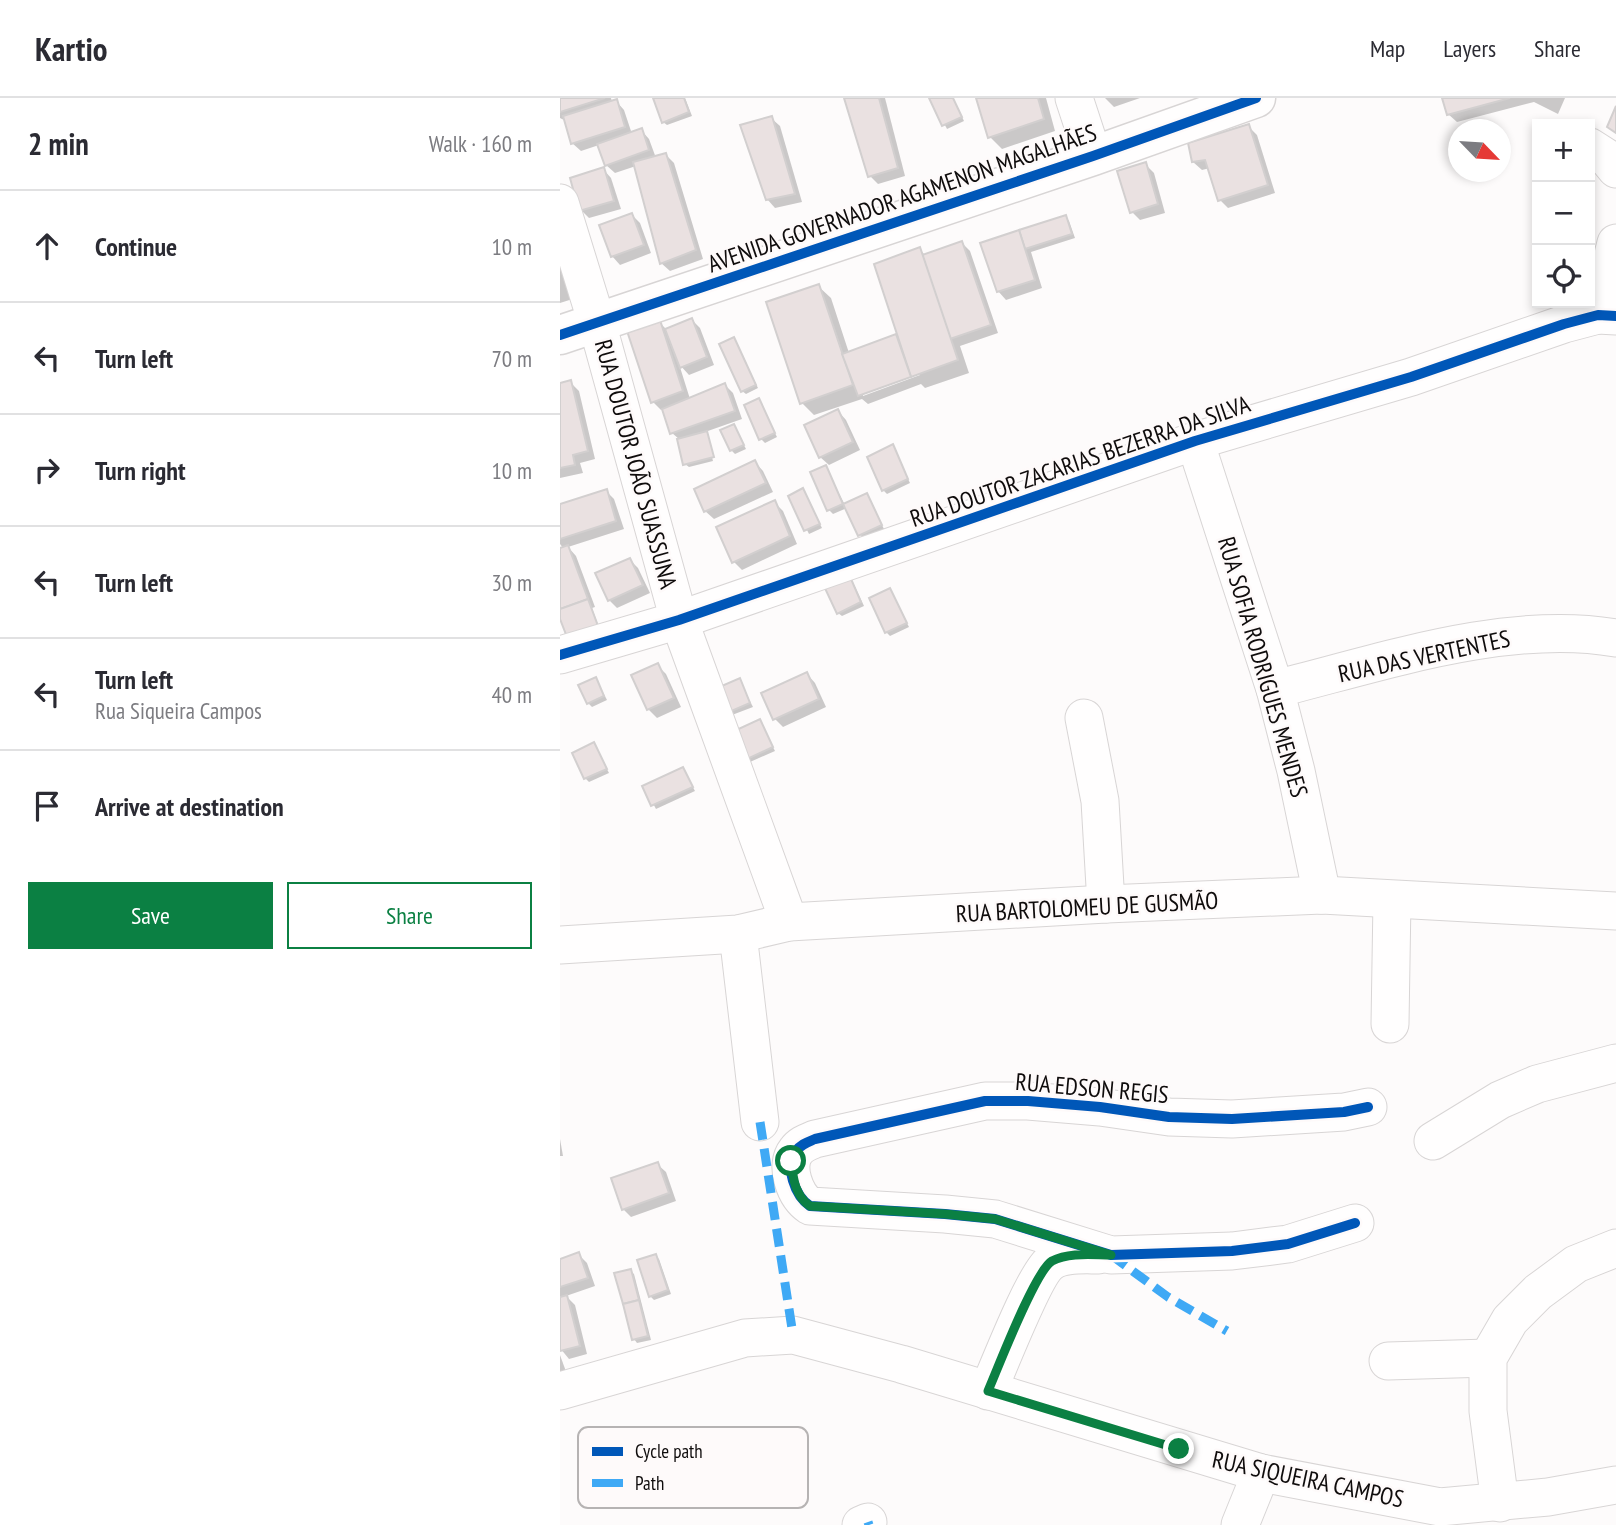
<!DOCTYPE html>
<html lang="en">
<head>
<meta charset="utf-8">
<style>
  body { margin:0; font-family:"PT Sans Narrow",sans-serif; background:#f7f7f7; color:#2b2b33 }
  .controls { position:absolute; right:21px; top:21px; display:grid; overflow:hidden; border-radius:0px; box-shadow:0 4px 10px #0003 }
  .controls button { width:63px; height:63px; display:grid; place-items:center; padding:0; border:0; border-bottom:2px solid #e1e1e2; background:#fff; color:#2b2b33; font:35px sans-serif }
  .compass { position:absolute; left:888px; top:21px; width:63px; height:63px; border-radius:50%; background:#fff; box-shadow:0 4px 10px #0003; rotate:115deg }
  .stop { position:absolute; width:21px; height:21px; margin:-16px; border:5px solid #0b8043; border-radius:50%; background:#fff }
  .stop.end { background:#0b8043; border-color:#fff; box-shadow:0 2px 7px #0008 }
  .list { margin:0; padding:0; list-style:none }
  h2 { display:flex; justify-content:space-between; align-items:center; height:91px; margin:0; padding:0 28px; font-size:30px }
  h2 small { font-size:23px; font-weight:400; color:#7c7c81 }
  .list li { display:grid; grid-template-columns:46px 1fr auto; gap:21px; align-items:center; box-sizing:border-box; height:112px; padding:0 28px; border-top:2px solid #e1e1e2 }
  .list b { display:block; font-size:26px; white-space:nowrap }
  .list p { margin:0; font-size:23px; white-space:nowrap; color:#7c7c81 }
  .list em { font-size:23px; font-style:normal; color:#7c7c81 }
  .actions { display:flex; gap:14px; padding:21px 28px }
  .actions a { flex:1; padding:16px 0; border:2px solid #0b8043; border-radius:0px; text-align:center; font-size:24px; color:#0b8043 }
  .actions .main { background:#0b8043; color:#fff }
  .icon { flex:none; width:38px; height:38px; fill:none; stroke:currentColor; stroke-width:2; stroke-linecap:round; stroke-linejoin:round }
  .map { position:relative; flex:none; width:1056px; height:1427px; overflow:hidden }
  header { display:flex; align-items:center; gap:42px; box-sizing:border-box; height:98px; padding:0 35px; background:#fff; border-bottom:2px solid #e1e1e2 }
  header strong { font-size:33px }
  nav { display:flex; gap:38px; margin-inline-start:auto; font-size:24px }
  main { display:flex }
  aside { flex:1; background:#fff }
  .map>svg:first-child { display:block }
</style>
</head>
<body>
<header>
<strong>Kartio</strong>
<nav><a>Map</a><a>Layers</a><a>Share</a></nav>
</header>
<main>
<aside>
<h2>2 min<small>Walk · 160 m</small></h2>
<ul class="list">
<li><svg class="icon" aria-label="ahead" viewBox="0 0 24 24"><path d="M12 20V5M6 11l6-6 6 6"/></svg><div><b>Continue</b></div><em>10 m</em></li>
<li><svg class="icon" aria-label="left" viewBox="0 0 24 24"><path d="M17 20v-9H6M10 6l-5 5 5 5"/></svg><div><b>Turn left</b></div><em>70 m</em></li>
<li><svg class="icon" aria-label="right" viewBox="0 0 24 24"><path d="M7 20v-9h11M14 6l5 5-5 5"/></svg><div><b>Turn right</b></div><em>10 m</em></li>
<li><svg class="icon" aria-label="left" viewBox="0 0 24 24"><path d="M17 20v-9H6M10 6l-5 5 5 5"/></svg><div><b>Turn left</b></div><em>30 m</em></li>
<li><svg class="icon" aria-label="left" viewBox="0 0 24 24"><path d="M17 20v-9H6M10 6l-5 5 5 5"/></svg><div><b>Turn left</b><p>Rua Siqueira Campos</p></div><em>40 m</em></li>
<li><svg class="icon" aria-label="arrive" viewBox="0 0 24 24"><path d="M6 21V4h12l-3 4 3 4H6"/></svg><div><b>Arrive at destination</b></div></li>
</ul>
<div class="actions"><a class="main">Save</a><a>Share</a></div>
</aside>
<div class="map">
<svg width="1056" height="1427" viewBox="0 0 1056 1427">
  <rect width="100%" height="100%" fill="#fdfbfb"/>
  <g fill="#0003" fill-rule="evenodd">
    <path d="M0,0H51L52,4L56,3L64,12L72,36L81,32L89,41L96,60L106,57L114,65L143,161L110,173L101,165L76,68L55,75L46,67L39,47L21,53L12,45L6,23L0,20Z"/>
    <path d="M95,0H125L132,18L107,27L103,24Z"/>
    <path d="M286,0H325L345,78L318,86L310,78Z"/>
    <path d="M371,0H393L404,23L387,31Z"/>
    <path d="M418,0H486L495,33L442,51L430,39Z"/>
    <path d="M545,0H580L554,9Z"/>
    <path d="M884,0H1005L998,16L974,4L897,24L888,16Z"/>
    <path d="M211,20L220,28L242,104L215,110L207,101Z"/>
    <path d="M688,28L697,37L715,95L668,110L660,102L650,70L642,72L633,64Z"/>
    <path d="M585,66L594,75L605,115L580,122L572,114Z"/>
    <path d="M43,71L51,80L61,111L29,120L21,112Z"/>
    <path d="M72,117L80,125L91,155L60,167L52,158Z"/>
    <path d="M506,119L509,123L515,140L471,154L482,190L446,202L438,193L423,146Z"/>
    <path d="M0,136L19,199L0,205Z"/>
    <path d="M402,145L410,153L438,235L400,248L409,275L365,290L361,286L308,306L302,301L254,317L242,305L258,188L271,200L289,255L336,238L341,243L359,151L365,157ZM359,274L360,277L303,298V294Z"/>
    <path d="M132,222L140,230L154,267L129,277L119,266L130,301L165,287L173,295L182,321L145,334L149,337H146L153,363L129,369L125,366L119,341L112,335L104,311L101,312L93,304L99,224L107,232Z"/>
    <path d="M174,241L198,290L186,296L182,293Z"/>
    <path d="M10,284L19,293L35,361L20,365L23,375L0,380V287Z"/>
    <path d="M199,303L217,339L205,345L201,341Z"/>
    <path d="M278,313L286,322L300,352L269,367L260,359Z"/>
    <path d="M174,328L186,351L175,356L171,352Z"/>
    <path d="M332,348L350,385L327,396L323,392Z"/>
    <path d="M195,364L203,373L213,394L154,421L145,413Z"/>
    <path d="M265,369L285,407L307,397L324,431L303,441L287,410L273,416L269,412L252,375Z"/>
    <path d="M243,392L262,430L249,436L230,398Z"/>
    <path d="M46,393L54,401L64,431L8,449L16,458L35,509L32,510L40,532L0,516V452L4,451L0,446V407Z"/>
    <path d="M214,404L223,413L237,446L182,472L174,464Z"/>
    <path d="M70,462L78,470L90,495L57,510L49,502Z"/>
    <path d="M291,480L304,508L282,518L278,515Z"/>
    <path d="M330,492L349,529L330,538L326,534Z"/>
    <path d="M97,567L106,576L121,609L97,620L88,611L73,578Z"/>
    <path d="M247,576L255,585L266,609L223,629L215,621Z"/>
    <path d="M36,581L47,602L32,609L28,605Z"/>
    <path d="M179,582L193,609L172,617L169,614Z"/>
    <path d="M200,624L215,653L190,664L187,661Z"/>
    <path d="M34,646L49,675L29,684L25,680Z"/>
    <path d="M123,671L135,693L96,711L84,689Z"/>
    <path d="M0,1041L3,1058H0Z"/>
    <path d="M97,1066L106,1074L116,1103L71,1119L63,1111Z"/>
    <path d="M19,1157L27,1165L35,1188L6,1198L15,1207L27,1256L9,1261L0,1250V1163Z"/>
    <path d="M95,1158L99,1161L111,1196L94,1202L90,1198Z"/>
    <path d="M70,1173L74,1176L91,1242L77,1245L74,1241Z"/>
    <path d="M0,1257L8,1279L0,1281Z"/>
  </g>
  <g fill="#eae1e1" stroke="#d2cfcf" stroke-width="2">
    <path d="M0,0H45L0,14Z"/>
    <path d="M93,0H124L129,14L102,25Z"/>
    <path d="M284,0H319L338,70L308,79Z"/>
    <path d="M369,0H393L402,19L382,28Z"/>
    <path d="M416,0H478L484,21L428,40Z"/>
    <path d="M882,0H950L887,17Z"/>
    <path d="M57,1L65,29L11,46L3,18Z"/>
    <path d="M1056,8V35L1047,29Z"/>
    <path d="M212,18L235,96L206,102L180,27Z"/>
    <path d="M689,26L708,87L658,103L645,62L632,64L628,45Z"/>
    <path d="M82,30L89,52L45,68L37,46Z"/>
    <path d="M106,55L136,152L100,166L73,64Z"/>
    <path d="M586,64L598,106L570,115L557,73Z"/>
    <path d="M44,69L54,103L19,113L10,80Z"/>
    <path d="M72,115L84,147L51,159L39,127Z"/>
    <path d="M506,117L512,136L465,151L459,132Z"/>
    <path d="M459,132L475,182L437,194L420,145Z"/>
    <path d="M402,143L431,227L390,241L362,157Z"/>
    <path d="M360,149L398,262L351,279L314,166Z"/>
    <path d="M259,186L293,287L240,306L206,204Z"/>
    <path d="M132,220L147,259L120,270L105,231Z"/>
    <path d="M100,222L123,293L91,305L67,233Z"/>
    <path d="M336,236L351,279L298,298L282,256Z"/>
    <path d="M174,239L196,287L181,294L159,246Z"/>
    <path d="M11,282L28,353L13,357L15,367L0,370V285Z"/>
    <path d="M165,285L175,313L110,336L102,311Z"/>
    <path d="M199,300L215,335L199,342L184,307Z"/>
    <path d="M278,311L293,344L259,360L244,327Z"/>
    <path d="M174,326L184,347L170,353L160,332Z"/>
    <path d="M147,333L154,359L123,367L117,341Z"/>
    <path d="M333,346L348,381L322,393L307,359Z"/>
    <path d="M195,362L206,385L144,414L134,391Z"/>
    <path d="M266,367L283,406L267,413L250,374Z"/>
    <path d="M243,390L260,426L244,433L228,398Z"/>
    <path d="M47,391L56,423L0,441V406Z"/>
    <path d="M307,395L322,427L298,438L283,406Z"/>
    <path d="M215,402L230,438L172,465L156,429Z"/>
    <path d="M8,447L28,501L0,511V450Z"/>
    <path d="M70,460L83,487L48,503L35,475Z"/>
    <path d="M288,474L301,504L277,516L263,486Z"/>
    <path d="M330,490L347,525L325,535L309,500Z"/>
    <path d="M28,501L38,528L7,539L0,521V511Z"/>
    <path d="M98,565L114,600L87,612L71,577Z"/>
    <path d="M247,574L259,601L213,622L201,595Z"/>
    <path d="M36,579L44,598L27,606L18,587Z"/>
    <path d="M180,580L190,605L167,615L157,590Z"/>
    <path d="M200,621L213,649L185,662L172,634Z"/>
    <path d="M34,644L47,671L24,681L12,655Z"/>
    <path d="M123,669L133,689L91,708L82,688Z"/>
    <path d="M98,1064L109,1095L62,1112L51,1080Z"/>
    <path d="M19,1154L28,1180L0,1189V1161Z"/>
    <path d="M96,1156L108,1192L89,1199L77,1162Z"/>
    <path d="M71,1171L79,1202L63,1206L54,1175Z"/>
    <path d="M7,1197L20,1248L0,1253V1199Z"/>
    <path d="M79,1202L88,1238L72,1242L63,1206Z"/>
  </g>
  <g fill="none" stroke-linecap="round" stroke-linejoin="round">
    <g stroke="#d8d5d5" stroke-width="39">
      <g id="street">
        <path d="M514,0L533,58"/>
        <path d="M1030,49L1047,60L1056,71"/>
        <path d="M0,105L37,225L119,522L229,824"/>
        <path d="M1038,217L1056,145"/>
        <path d="M635,343L715,591L736,673L762,797"/>
        <path d="M0,557L119,522L635,343L851,279L1004,226L1038,217L1056,218"/>
        <path d="M715,591C820,565 948,521 1056,540"/>
        <path d="M524,620L540,703L546,806"/>
        <path d="M178,836L200,1024"/>
        <path d="M0,847L178,836L229,824L546,806L762,797L1056,813"/>
        <path d="M830,926L832,802"/>
        <path d="M873,1043L940,1002L977,986L1056,965"/>
        <path d="M795,1125L728,1146L672,1153L551,1157L435,1121L385,1116L250,1108C235,1098 224,1068 236,1053C241,1046 248,1044 255,1041L425,1003H468L540,1009L609,1019L672,1021L784,1014L808,1009"/>
        <path d="M828,1263L928,1260"/>
        <path d="M0,1293L185,1240L233,1237L341,1266L701,1375L880,1409L988,1399L1056,1387"/>
        <path d="M428,1293C438,1270 475,1175 491,1164C504,1155 524,1157 539,1157"/>
        <path d="M940,1405L928,1313V1260L950,1222L978,1194L1016,1166L1056,1150"/>
        <path d="M301,1427L308,1424"/>
        <path d="M680,1427L701,1375"/>
      </g>
    </g>
    <g stroke="#d8d5d5" stroke-width="41">
      <path id="secondary" d="M0,237L533,58L696,0"/>
    </g>
    <use href="#street" stroke="#fffefe" stroke-width="37"/>
    <use href="#secondary" stroke="#fffefe" stroke-width="38"/>
    <g stroke="#3fa9f5" stroke-width="9" stroke-dasharray="18 9" stroke-linecap="butt">
      <path d="M200,1024L233,1237"/>
      <path d="M551,1157L608,1199L667,1233"/>
      <path d="M308,1424L309,1427"/>
    </g>
    <g stroke="#fefafa" stroke-width="15">
      <g id="cycleway">
        <path d="M0,237L533,58L696,0"/>
        <path d="M0,557L119,522L635,343L851,279L1004,226L1038,217L1056,218"/>
        <path d="M795,1125L728,1146L672,1153L551,1157L435,1121L385,1116L250,1108C235,1098 224,1068 236,1053C241,1046 248,1044 255,1041L425,1003H468L540,1009L609,1019L672,1021L784,1014L808,1009"/>
      </g>
    </g>
    <use href="#cycleway" stroke="#0057b8" stroke-width="10"/>
  </g>
  <g fill="none" stroke-linecap="round" stroke-linejoin="round">
    <path stroke="#0b8043" stroke-width="9" d="M231,1063C233,1080 235,1098 250,1108L385,1116L435,1121L551,1157C533,1157 509,1154 492,1163C475,1173 438,1270 428,1293L619,1351"/>
  </g>
  <g text-anchor="middle" dominant-baseline="central" stroke-width="5" stroke-linejoin="round" paint-order="stroke">
    <g font-size="24" fill="#0f0c0c" stroke="#fefafa">
      <text transform="translate(342 100) rotate(-19)">AVENIDA GOVERNADOR AGAMENON MAGALHÃES</text>
      <text transform="translate(520 363) rotate(-19)">RUA DOUTOR ZACARIAS BEZERRA DA SILVA</text>
      <text transform="translate(76 366) rotate(75)">RUA DOUTOR JOÃO SUASSUNA</text>
      <text transform="translate(864 558) rotate(-12)">RUA DAS VERTENTES</text>
      <text transform="translate(703 569) rotate(74)">RUA SOFIA RODRIGUES MENDES</text>
      <text transform="translate(527 809) rotate(-3)">RUA BARTOLOMEU DE GUSMÃO</text>
      <text transform="translate(532 990) rotate(5)">RUA EDSON REGIS</text>
      <text transform="translate(748 1381) rotate(12)">RUA SIQUEIRA CAMPOS</text>
    </g>
  </g>
  <rect x="18" y="1329" width="230" height="81" rx="10" fill="#fefafa" stroke="#b6b3b3" stroke-width="2"/>
  <rect x="32" y="1349" width="31" height="9" fill="#0057b8"/>
  <rect x="32" y="1381" width="31" height="8" fill="#3fa9f5"/>
  <g font-size="19" fill="#0f0c0c">
    <text x="75" y="1360">Cycle path</text>
    <text x="75" y="1392">Path</text>
  </g>
</svg>
<div class="controls">
<button>+</button>
<button>−</button>
<button><svg class="icon" aria-label="locate" viewBox="0 0 24 24"><circle cx="12" cy="12" r="6"/><path d="M12 2v4M12 18v4M2 12h4M18 12h4"/></svg></button>
</div>
<svg class="compass" viewBox="-18 -18 36 36"><path d="M0-13l5 13h-10z" fill="#e53935"/><path d="M0 13l5-13h-10z" fill="#7c7c81"/></svg>
<div class="stop" style="left:231px;top:1063px"></div>
<div class="stop end" style="left:619px;top:1351px"></div>
</div>
</main>
</body>
</html>
